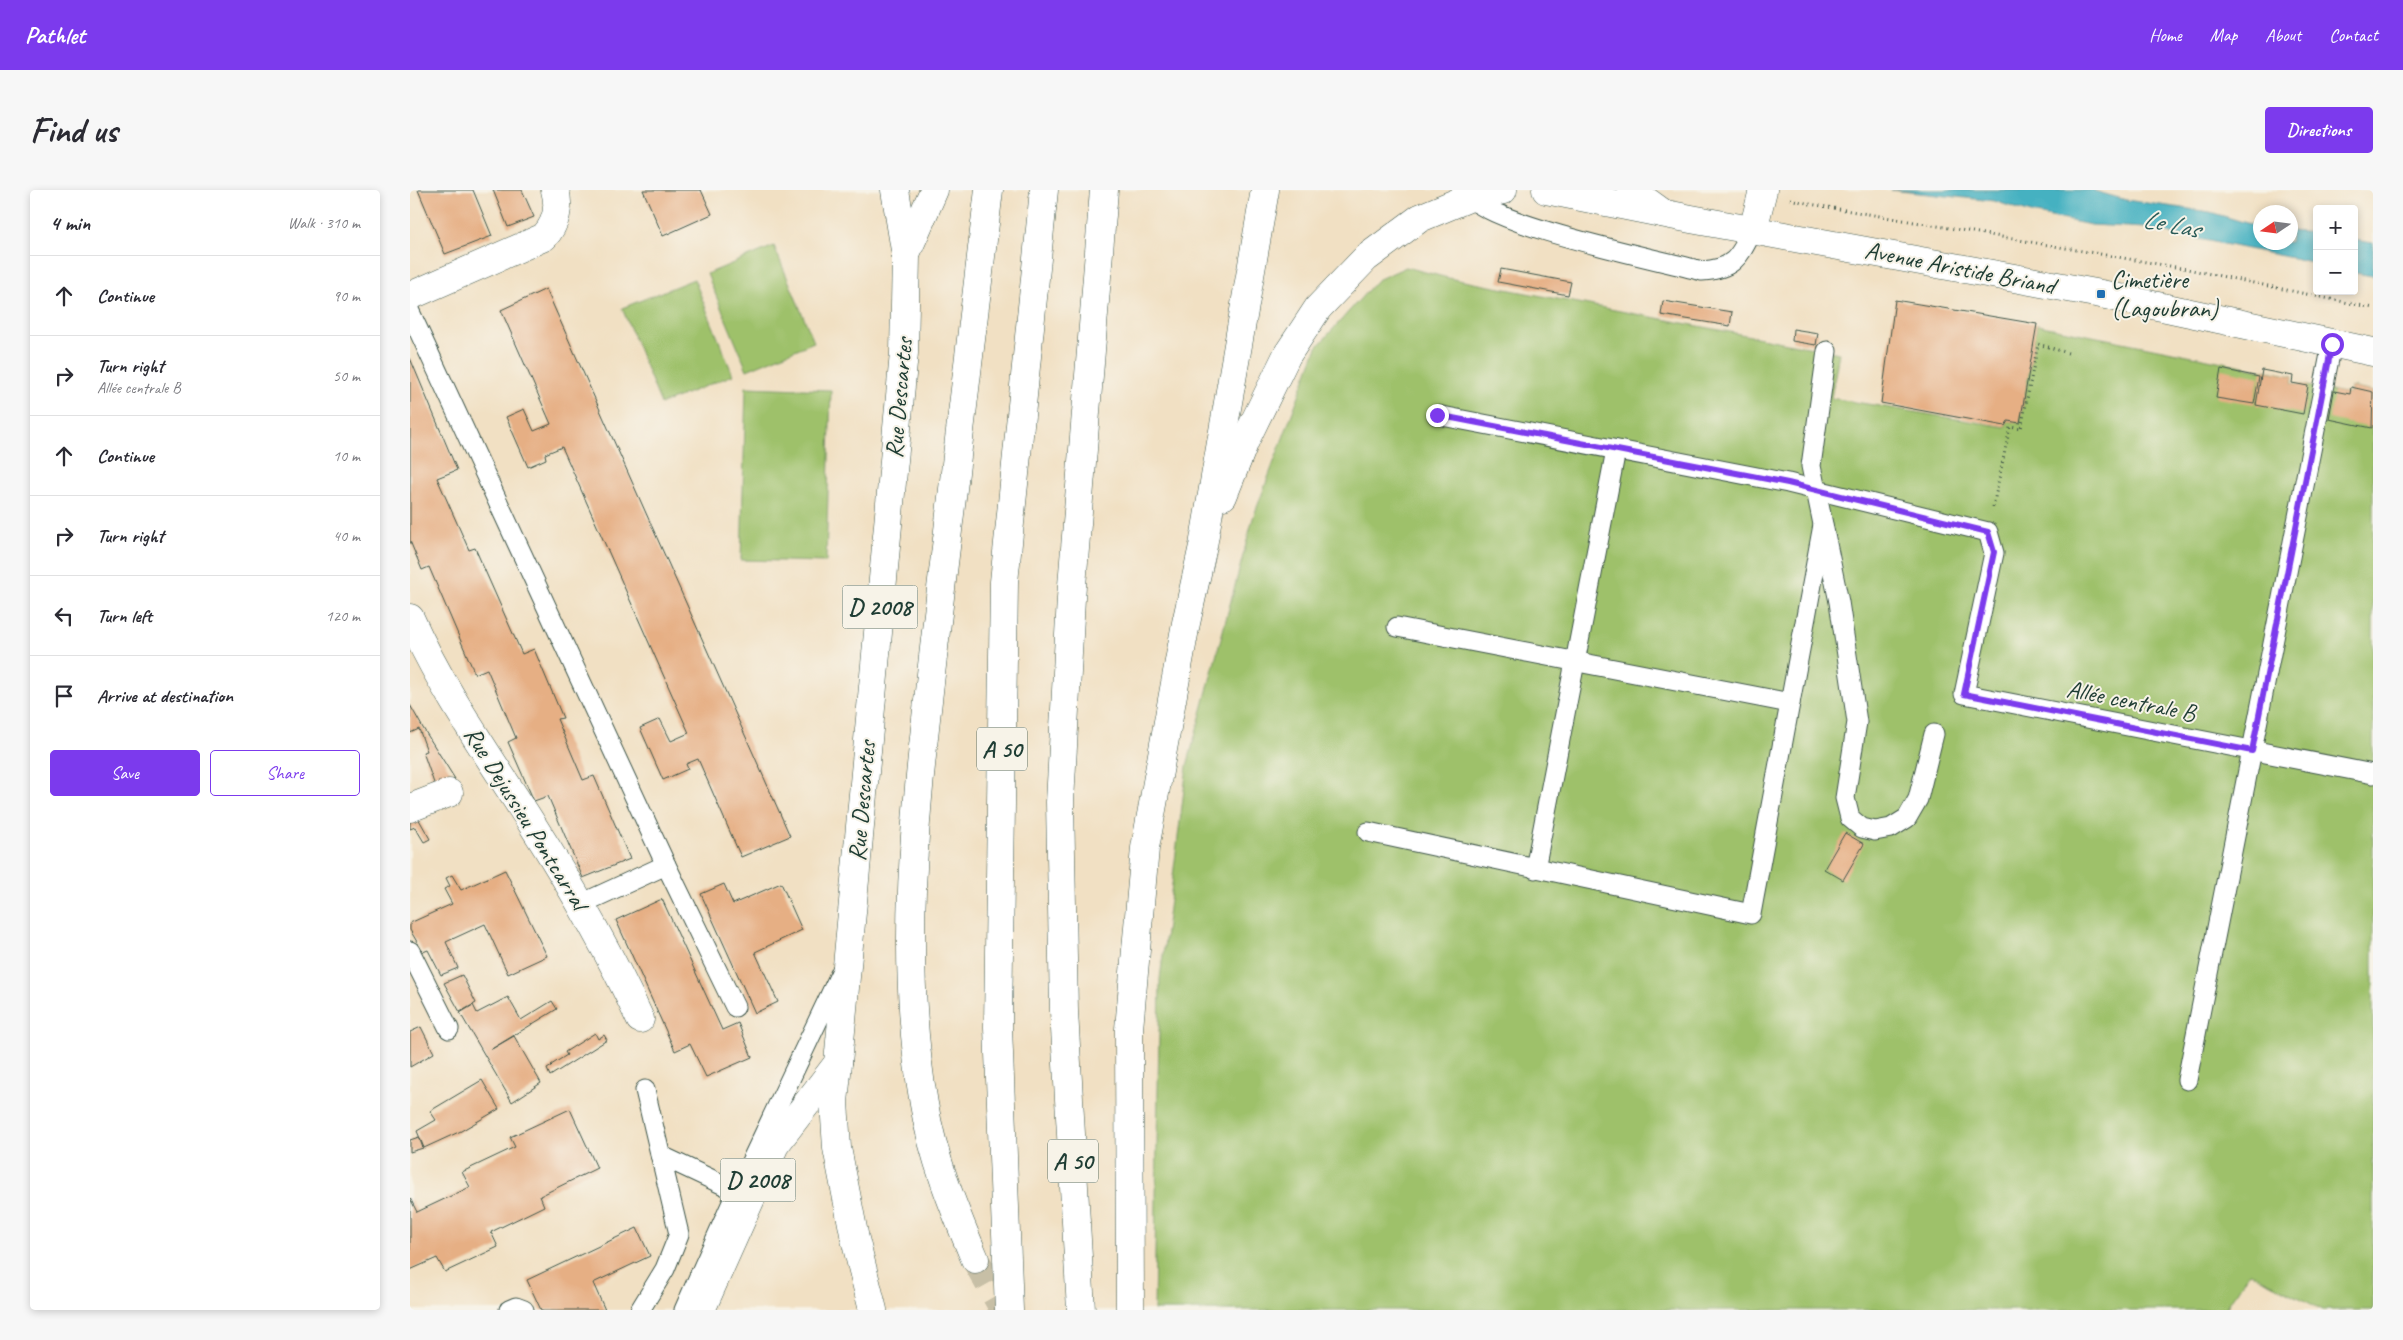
<!DOCTYPE html>
<html lang="en">
<head>
<meta charset="utf-8">
<style>
  body { margin:0; font-family:Caveat,sans-serif; background:#f7f7f7; color:#2b2b33 }
  .controls { position:absolute; right:15px; top:15px; display:grid; overflow:hidden; border-radius:5px; box-shadow:0 2px 8px #0003 }
  .controls button { width:45px; height:45px; display:grid; place-items:center; padding:0; border:0; border-bottom:1px solid #e1e1e2; background:#fff; color:#2b2b33; font:25px sans-serif }
  .compass { position:absolute; left:1843px; top:15px; width:45px; height:45px; border-radius:50%; background:#fff; box-shadow:0 2px 8px #0003; rotate:257deg }
  .stop { position:absolute; width:15px; height:15px; margin:-11px; border:4px solid #7c3aed; border-radius:50%; background:#fff }
  .stop.end { background:#7c3aed; border-color:#fff; box-shadow:0 1px 5px #0008 }
  .list { margin:0; padding:0; list-style:none }
  h2 { display:flex; justify-content:space-between; align-items:center; height:65px; margin:0; padding:0 20px; font-size:21px }
  h2 small { font-size:16px; font-weight:400; color:#7c7c81 }
  .list li { display:grid; grid-template-columns:32px 1fr auto; gap:15px; align-items:center; box-sizing:border-box; height:80px; padding:0 20px; border-top:1px solid #e1e1e2 }
  .list b { display:block; font-size:19px; white-space:nowrap }
  .list p { margin:0; font-size:16px; white-space:nowrap; color:#7c7c81 }
  .list em { font-size:16px; font-style:normal; color:#7c7c81 }
  .actions { display:flex; gap:10px; padding:15px 20px }
  .actions a { flex:1; padding:11px 0; border:1px solid #7c3aed; border-radius:5px; text-align:center; font-size:18px; color:#7c3aed }
  .actions .main { background:#7c3aed; color:#fff }
  .icon { flex:none; width:28px; height:28px; fill:none; stroke:currentColor; stroke-width:2; stroke-linecap:round; stroke-linejoin:round }
  .map { position:relative; flex:none; width:1963px; height:1120px; overflow:hidden; border-radius:5px }
  header { display:flex; align-items:center; gap:30px; box-sizing:border-box; height:70px; padding:0 25px; background:#7c3aed; color:#fff }
  header strong { font-size:24px }
  nav { display:flex; gap:28px; margin-inline-start:auto; font-size:18px }
  .intro { display:flex; align-items:center; justify-content:space-between; box-sizing:border-box; height:120px; padding:0 30px }
  h1 { margin:0; font-size:35px }
  .button { padding:12px 22px; border-radius:5px; background:#7c3aed; color:#fff; font-size:18px; font-weight:700 }
  main { display:flex; gap:30px; padding:0 30px }
  aside { flex:1; background:#fff; border-radius:5px; box-shadow:0 2px 8px #0003 }
  .map>svg:first-child { display:block }
</style>
</head>
<body>
<header>
<strong>Pathlet</strong>
<nav><a>Home</a><a>Map</a><a>About</a><a>Contact</a></nav>
</header>
<div class="intro"><h1>Find us</h1><a class="button">Directions</a></div>
<main>
<aside>
<h2>4 min<small>Walk · 310 m</small></h2>
<ul class="list">
<li><svg class="icon" aria-label="ahead" viewBox="0 0 24 24"><path d="M12 20V5M6 11l6-6 6 6"/></svg><div><b>Continue</b></div><em>90 m</em></li>
<li><svg class="icon" aria-label="right" viewBox="0 0 24 24"><path d="M7 20v-9h11M14 6l5 5-5 5"/></svg><div><b>Turn right</b><p>Allée centrale B</p></div><em>50 m</em></li>
<li><svg class="icon" aria-label="ahead" viewBox="0 0 24 24"><path d="M12 20V5M6 11l6-6 6 6"/></svg><div><b>Continue</b></div><em>10 m</em></li>
<li><svg class="icon" aria-label="right" viewBox="0 0 24 24"><path d="M7 20v-9h11M14 6l5 5-5 5"/></svg><div><b>Turn right</b></div><em>40 m</em></li>
<li><svg class="icon" aria-label="left" viewBox="0 0 24 24"><path d="M17 20v-9H6M10 6l-5 5 5 5"/></svg><div><b>Turn left</b></div><em>120 m</em></li>
<li><svg class="icon" aria-label="arrive" viewBox="0 0 24 24"><path d="M6 21V4h12l-3 4 3 4H6"/></svg><div><b>Arrive at destination</b></div></li>
</ul>
<div class="actions"><a class="main">Save</a><a>Share</a></div>
</aside>
<div class="map">
<svg width="1963" height="1120" viewBox="0 0 1963 1120">
  <rect width="100%" height="100%" fill="#f7f3e8"/>
  <filter id="ink" filterUnits="userSpaceOnUse"><feTurbulence type="fractalNoise" baseFrequency=".02" numOctaves="2"/><feDisplacementMap in="SourceGraphic" scale="10" xChannelSelector="R" yChannelSelector="G"/><feConvolveMatrix kernelMatrix="1 2 1 2 8 2 1 2 1" color-interpolation-filters="sRGB"/></filter>
  <filter id="wash" filterUnits="userSpaceOnUse"><feTurbulence type="fractalNoise" baseFrequency=".0096" numOctaves="4" result="noise"/><feDisplacementMap in="SourceGraphic" scale="20" xChannelSelector="R" yChannelSelector="G"/><feGaussianBlur stdDeviation="1.12" result="paint"/><feColorMatrix in="noise" values="0 0 0 0 0 0 0 0 0 0 0 0 0 0 0 0 0 1.4 0 .05"/><feComposite in="paint" operator="in"/></filter>
  <g filter="url(#wash)">
    <rect width="100%" height="100%" fill="#f1e0c3"/>
    <g fill="#9ec16b" stroke="#5e7f50">
      <path d="M364,56L404,152L337,180L297,84Z"/>
      <path d="M996,77L1038,88L1429,163L1421,208L1595,237L1598,231L1610,233L1627,135L1883,186L1882,193L1940,204L1941,197L1963,202V1120H1913L1839,1082L1815,1120H744L750,789L777,576L843,328L907,157L967,90Z"/>
      <path d="M284,89L323,185L251,214L212,118Z"/>
      <path d="M336,197L421,200L416,372L331,370Z"/>
    </g>
    <g fill="#44b1c1" stroke="#32777a">
      <path d="M1481,0H1681L1716,10L1800,22L1850,37V52H1880L1881,41L1907,43V73L1735,38L1681,35L1621,23L1584,11Z"/>
      <path d="M1944,50L1963,53V86L1944,83Z"/>
    </g>
    <g id="blocks">
      <g fill="#e6af84">
        <path d="M8,0H63L82,46L35,64Z"/>
        <path d="M83,0H112L124,27L98,37Z"/>
        <path d="M233,0H291L302,24L253,46Z"/>
        <path d="M1091,79L1161,92L1158,105L1088,92Z"/>
        <path d="M136,99L380,646L331,667L288,569L276,574L278,579L253,590L230,538L250,529L261,551L279,543L152,257L135,264L136,269L118,277L96,227L114,219L124,241L141,234L91,120Z"/>
        <path d="M1485,110L1627,134L1610,233L1598,231L1595,236L1471,213Z"/>
        <path d="M1253,111L1322,122L1320,136L1251,125Z"/>
        <path d="M1383,139L1408,143L1406,155L1382,151Z"/>
        <path d="M0,168L47,280L27,288L59,360L65,358L112,464L124,459L153,528L147,529L173,590L184,586L220,669L173,688L138,606L124,611L98,552L106,548L77,479L65,484L19,377L12,380L0,351Z"/>
        <path d="M1811,179L1849,187L1844,214L1806,208Z"/>
        <path d="M1852,180L1883,186L1882,193L1898,196L1893,224L1846,215Z"/>
        <path d="M1941,197L1963,202L1962,238L1919,229L1924,201L1940,204Z"/>
        <path d="M0,515L13,538L45,589L25,596L13,562L17,561L9,539L0,543Z"/>
        <path d="M7,626L20,649L14,652L5,637L0,639V629Z"/>
        <path d="M1435,643L1454,654L1433,690L1414,679Z"/>
        <path d="M95,680L137,766L98,784L75,734L36,752L48,778L31,785L18,760L13,762L0,740V733L42,714L34,699L40,696L36,688L42,685L51,700Z"/>
        <path d="M371,693L392,740L345,762L368,812L345,823L291,704L314,694L323,714Z"/>
        <path d="M252,709L312,840L328,833L342,867L296,887L280,854L265,861L206,730Z"/>
        <path d="M52,785L66,813L50,822L34,793Z"/>
        <path d="M98,807L111,830L142,811L147,819L80,860L104,846L131,893L102,912L50,823L63,815L67,823Z"/>
        <path d="M11,837L24,863L0,877V842Z"/>
        <path d="M185,843L188,849L194,845L197,850L140,886L137,879L142,876L141,875L157,865L155,862Z"/>
        <path d="M72,890L89,919L51,941L14,958L7,941L26,930L20,921Z"/>
        <path d="M160,919L187,978L130,1006L134,1016L81,1042L88,1057L35,1082L27,1068L0,1080V1008L7,1022L60,997L52,982L105,957L100,947Z"/>
        <path d="M9,947L13,958L0,962V950Z"/>
        <path d="M227,1038L240,1066L183,1093L195,1120H131L117,1090Z"/>
      </g>
    </g>
  </g>
  <g filter="url(#ink)">
    <use href="#blocks" fill-opacity="0" stroke="#3e5549" stroke-width="1"/>
    <g fill="none" stroke-linecap="round" stroke-linejoin="round">
      <path stroke="#c7bfa6" stroke-width="28" stroke-dasharray="28 14" stroke-linecap="butt" d="M565,1069L594,1120"/>
      <g stroke="#3e5549" stroke-width="21">
        <g id="service">
          <path d="M1056,3C1074,34 1251,70 1292,81C1324,79 1329,67 1343,40"/>
          <path d="M0,122L256,675L325,817"/>
          <path d="M1417,161L1401,276L1429,412L1447,532L1435,608L1440,628L1452,638L1465,641L1481,638L1497,628L1508,609L1524,544"/>
          <path d="M1027,225L1378,293L1578,342L1584,363L1554,504L1963,584"/>
          <path d="M987,437L1380,513"/>
          <path d="M958,642L1341,724L1413,335"/>
          <path d="M1125,679L1206,260"/>
          <path d="M171,714L256,675"/>
          <path d="M0,761L39,839"/>
          <path d="M1777,890L1922,154"/>
          <path d="M250,965L337,1006"/>
          <path d="M99,1120L106,1117L114,1120"/>
          <path d="M230,1120L255,1079L269,1044L235,900"/>
          <path d="M274,1120L327,1001L432,780"/>
        </g>
      </g>
      <g stroke="#3e5549" stroke-width="29">
        <g id="minor">
          <path d="M1343,40L1353,0"/>
          <path d="M0,106L134,47C146,34 150,17 145,0"/>
          <path d="M0,428C33,502 79,566 122,634C162,697 199,761 230,829"/>
          <path d="M0,618L39,603"/>
        </g>
      </g>
      <g stroke="#3e5549" stroke-width="29">
        <g id="primary">
          <path d="M1136,0L1281,29L1691,104L1963,162"/>
          <path d="M496,64L524,0"/>
          <path d="M291,1120L365,955L428,873L494,163L496,66L485,0"/>
        </g>
      </g>
      <g stroke="#3e5549" stroke-width="29">
        <g id="motorway">
          <path d="M1221,0L1253,23"/>
          <path d="M813,306L835,251L877,165L908,118L956,68L1010,28L1058,8L1093,0"/>
          <path d="M428,873L424,912L427,958L445,1049L463,1120"/>
          <path d="M565,1069C544,1019 523,968 514,914C486,755 509,591 527,432C544,288 562,144 579,0"/>
          <path d="M599,1120L588,837L594,392L634,0"/>
          <path d="M671,1120L654,821L650,612L661,408L694,0"/>
          <path d="M720,1120L719,839L735,658L776,433L793,356L855,0"/>
        </g>
      </g>
      <g stroke="#3e5549" stroke-width="3" stroke-dasharray="1 4" stroke-linecap="butt">
        <path d="M1380,9L1400,14L1777,79L1963,118"/>
        <path d="M1583,317L1600,237L1611,239L1628,154L1658,163"/>
      </g>
      <use href="#service" stroke="#fff" stroke-width="19"/>
      <use href="#minor" stroke="#fff" stroke-width="28"/>
      <use href="#primary" stroke="#fff" stroke-width="28"/>
      <use href="#motorway" stroke="#fff" stroke-width="28"/>
    </g>
  </g>
  <g fill="none" stroke-linecap="round" stroke-linejoin="round" filter="url(#ink)">
    <path stroke="#7c3aed" stroke-width="6" d="M1027,225L1378,293L1578,342L1584,362L1554,504L1842,561L1922,154"/>
  </g>
  <rect fill="#1f6fb2" stroke="#f7f3e8" stroke-width="2" x="1686" y="99" width="10" height="10" rx="2.5"/>
  <g text-anchor="middle" dominant-baseline="central" stroke-width="4" stroke-linejoin="round" paint-order="stroke">
    <g fill="#f7f3e8" stroke="#60746a" stroke-width="1">
      <rect x="432.5" y="395.5" width="75" height="43" rx="4"/>
      <rect x="567" y="537.5" width="50" height="43" rx="4"/>
      <rect x="638" y="949.5" width="50" height="43" rx="4"/>
      <rect x="310.5" y="968.5" width="75" height="43" rx="4"/>
    </g>
    <g font-size="24" font-weight="bold" fill="#1f3d34">
      <text x="470" y="417">D 2008</text>
      <text x="592" y="559">A 50</text>
      <text x="663" y="971">A 50</text>
      <text x="348" y="990">D 2008</text>
    </g>
    <g font-size="25" fill="#1f3d34" stroke="#f7f3e8">
      <text transform="translate(1550 78) rotate(11)">Avenue Aristide Briand</text>
      <text transform="translate(489 208) rotate(-85)">Rue Descartes</text>
      <text transform="translate(1721 511) rotate(11)">Allée centrale B</text>
      <text transform="translate(452 611) rotate(-85)">Rue Descartes</text>
      <text transform="translate(116 628) rotate(58)">Rue Dejussieu Pontcarral</text>
    </g>
    <g font-size="25" fill="#1f3d34" stroke="#f7f3e8" text-anchor="start">
      <text x="1701" y="90">Cimetière<tspan x="1701" dy="29">(Lagoubran)</tspan></text>
    </g>
    <g font-size="26" font-style="italic" fill="#285a57" stroke="#f7f3e8">
      <text transform="translate(1761 34) rotate(11)">Le Las</text>
    </g>
  </g>
</svg>
<div class="controls">
<button>+</button>
<button>−</button>
</div>
<svg class="compass" viewBox="-18 -18 36 36"><path d="M0-13l5 13h-10z" fill="#e53935"/><path d="M0 13l5-13h-10z" fill="#7c7c81"/></svg>
<div class="stop" style="left:1922px;top:154px"></div>
<div class="stop end" style="left:1027px;top:225px"></div>
</div>
</main>
</body>
</html>
